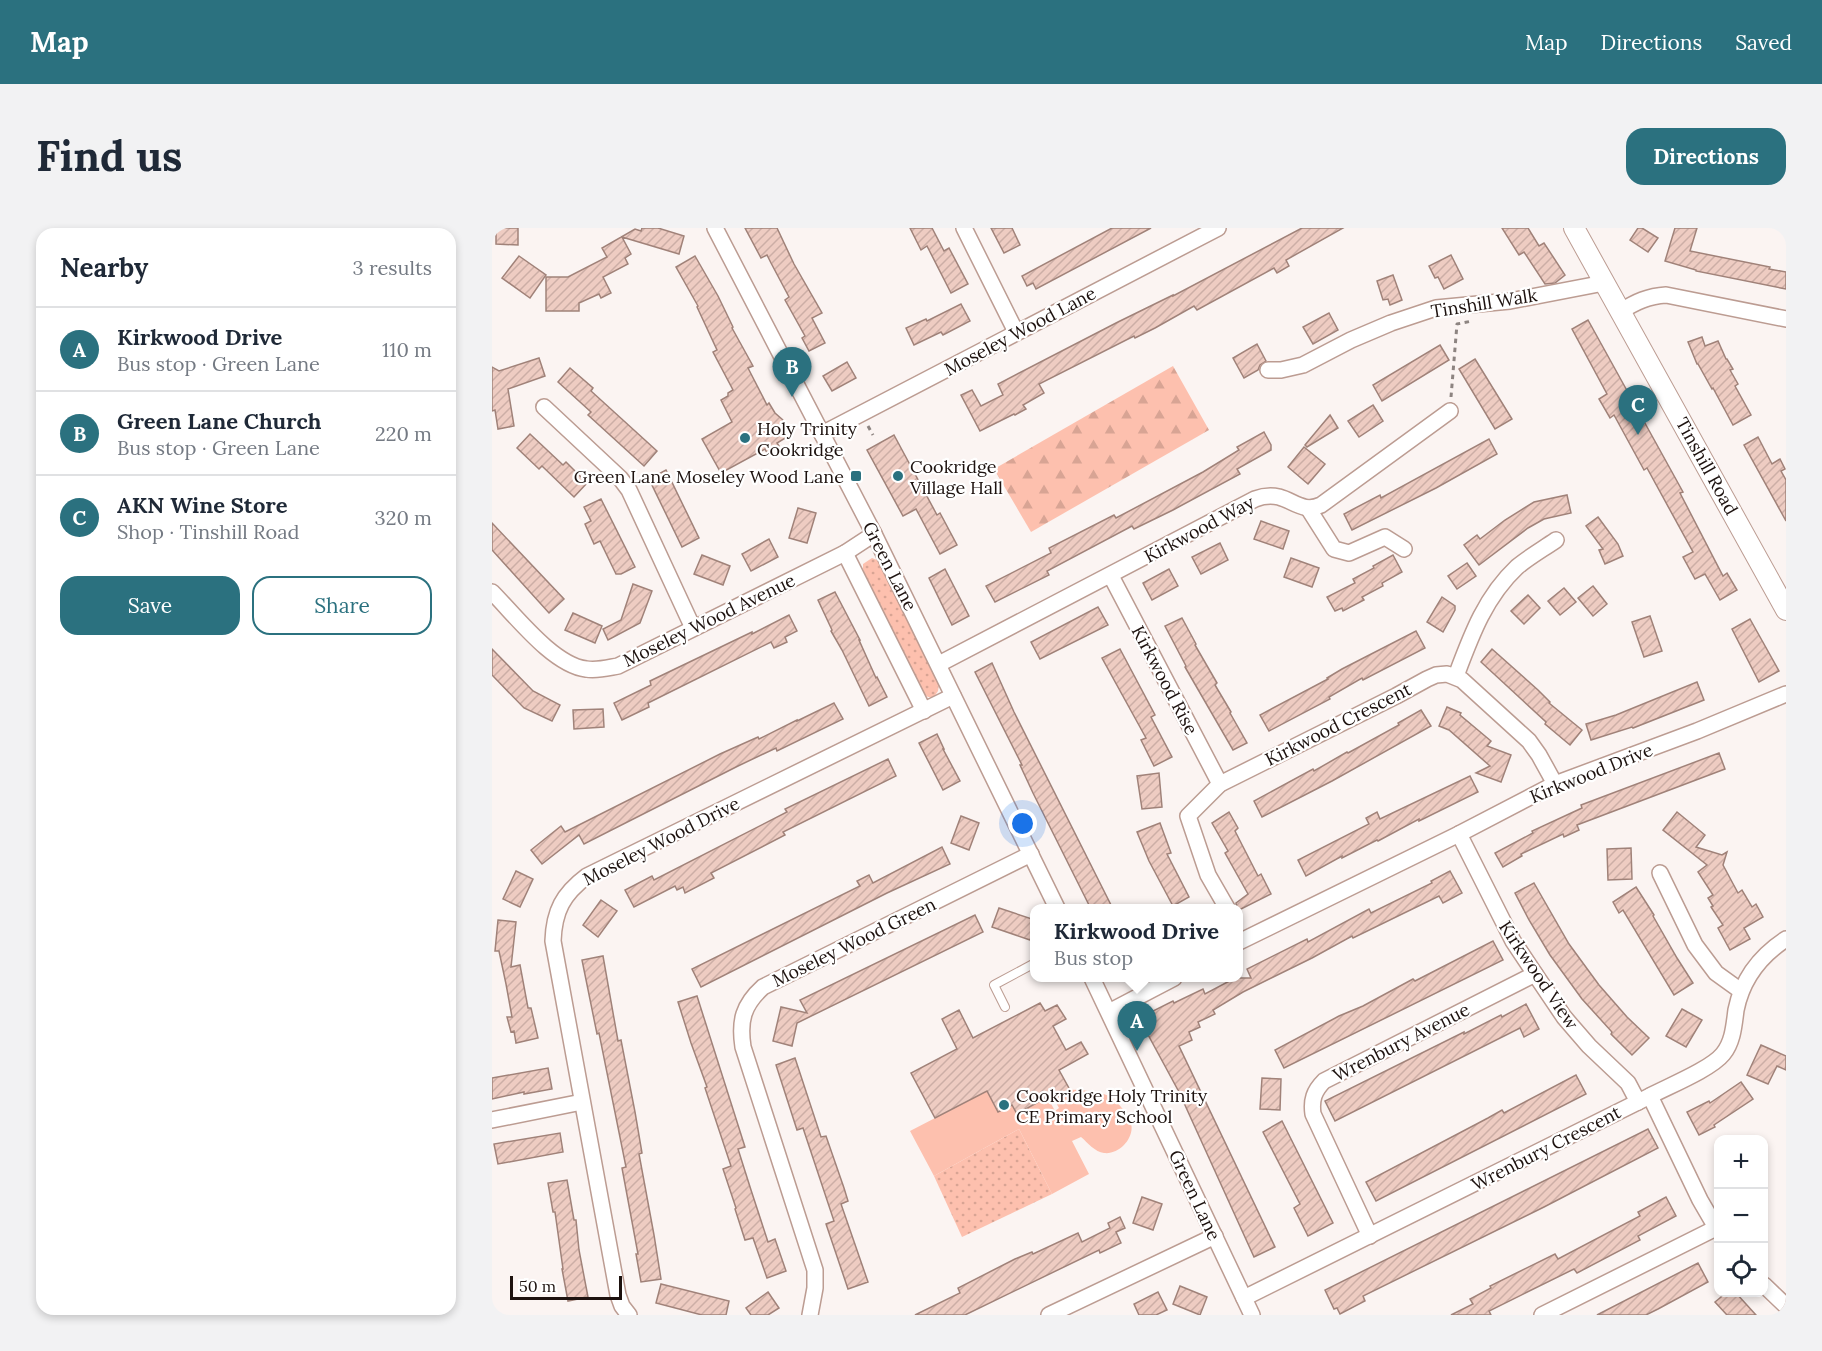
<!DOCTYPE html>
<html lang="en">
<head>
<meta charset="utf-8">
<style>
  body { margin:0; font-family:Lora,serif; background:#f2f2f3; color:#1f2937 }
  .controls { position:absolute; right:18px; bottom:18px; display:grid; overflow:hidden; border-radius:12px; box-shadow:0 3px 9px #0003 }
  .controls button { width:54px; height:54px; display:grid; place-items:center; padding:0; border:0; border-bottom:2px solid #e0e1e3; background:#fff; color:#1f2937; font:30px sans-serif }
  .scale { position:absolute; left:18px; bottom:15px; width:112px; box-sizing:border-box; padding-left:6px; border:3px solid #1d120f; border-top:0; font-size:16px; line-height:21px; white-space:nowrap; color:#1d120f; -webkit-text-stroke:4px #fff; paint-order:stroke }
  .you { position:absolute; left:531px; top:596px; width:21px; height:21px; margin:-15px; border:4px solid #fff; border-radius:50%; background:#1a73e8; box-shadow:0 0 0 9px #1a73e833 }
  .badge { display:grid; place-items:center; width:39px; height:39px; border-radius:50%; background:#2b717f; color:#fff; font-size:20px; font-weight:700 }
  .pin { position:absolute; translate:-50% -50px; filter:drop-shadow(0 2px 3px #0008) }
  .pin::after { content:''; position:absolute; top:32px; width:21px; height:18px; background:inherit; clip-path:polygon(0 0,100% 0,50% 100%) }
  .popup { position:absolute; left:538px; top:676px; width:213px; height:78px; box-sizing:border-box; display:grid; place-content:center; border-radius:12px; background:#fff; filter:drop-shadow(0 2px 4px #0005); font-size:20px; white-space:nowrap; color:#747a83 }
  .popup b { font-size:22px; color:#1f2937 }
  .popup::after { content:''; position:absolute; left:50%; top:100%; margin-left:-12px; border:12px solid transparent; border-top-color:#fff }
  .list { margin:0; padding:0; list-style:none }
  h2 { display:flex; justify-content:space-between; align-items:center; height:78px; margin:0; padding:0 24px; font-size:26px }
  h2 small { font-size:20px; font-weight:400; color:#747a83 }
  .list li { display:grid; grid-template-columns:39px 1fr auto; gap:18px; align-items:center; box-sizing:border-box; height:84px; padding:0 24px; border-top:2px solid #e0e1e3 }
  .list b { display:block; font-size:22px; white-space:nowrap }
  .list p { margin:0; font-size:20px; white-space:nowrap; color:#747a83 }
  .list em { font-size:20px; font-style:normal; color:#747a83 }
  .actions { display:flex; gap:12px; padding:18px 24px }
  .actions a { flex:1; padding:14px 0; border:2px solid #2b717f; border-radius:18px; text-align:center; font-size:21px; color:#2b717f }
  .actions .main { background:#2b717f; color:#fff }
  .icon { flex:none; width:33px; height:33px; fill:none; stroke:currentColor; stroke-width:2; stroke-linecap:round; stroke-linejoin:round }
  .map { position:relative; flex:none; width:1294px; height:1087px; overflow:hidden; border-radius:18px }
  header { display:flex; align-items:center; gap:36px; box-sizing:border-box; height:84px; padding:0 30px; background:#2b717f; color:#fff }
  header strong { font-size:28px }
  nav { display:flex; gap:33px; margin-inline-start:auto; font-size:21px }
  .intro { display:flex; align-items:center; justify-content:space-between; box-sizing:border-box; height:144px; padding:0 36px }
  h1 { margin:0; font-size:42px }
  .button { padding:15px 27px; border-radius:18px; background:#2b717f; color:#fff; font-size:21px; font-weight:700 }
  main { display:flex; gap:36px; padding:0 36px }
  aside { flex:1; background:#fff; border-radius:18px; box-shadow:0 3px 9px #0003 }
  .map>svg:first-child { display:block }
</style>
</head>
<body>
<header>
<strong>Map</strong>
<nav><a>Map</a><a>Directions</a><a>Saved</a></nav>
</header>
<div class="intro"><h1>Find us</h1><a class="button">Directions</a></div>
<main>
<aside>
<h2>Nearby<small>3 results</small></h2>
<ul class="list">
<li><span class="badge">A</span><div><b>Kirkwood Drive</b><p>Bus stop · Green Lane</p></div><em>110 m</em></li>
<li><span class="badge">B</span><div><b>Green Lane Church</b><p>Bus stop · Green Lane</p></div><em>220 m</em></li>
<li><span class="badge">C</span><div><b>AKN Wine Store</b><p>Shop · Tinshill Road</p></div><em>320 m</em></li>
</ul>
<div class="actions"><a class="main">Save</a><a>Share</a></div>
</aside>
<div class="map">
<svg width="1294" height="1087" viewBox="0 0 1294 1087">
  <defs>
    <pattern id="grass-dots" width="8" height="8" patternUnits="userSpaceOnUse" patternTransform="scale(1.5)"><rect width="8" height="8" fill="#fdc0ae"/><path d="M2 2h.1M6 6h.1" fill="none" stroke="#d8a494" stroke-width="1.8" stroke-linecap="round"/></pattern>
    <pattern id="forest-firs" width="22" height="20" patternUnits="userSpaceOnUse" patternTransform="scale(1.5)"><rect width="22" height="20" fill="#fdc0ae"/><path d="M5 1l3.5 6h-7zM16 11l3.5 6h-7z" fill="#d8a494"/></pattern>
    <pattern id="building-hatch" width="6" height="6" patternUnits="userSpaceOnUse" patternTransform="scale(1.5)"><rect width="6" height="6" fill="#eeccc2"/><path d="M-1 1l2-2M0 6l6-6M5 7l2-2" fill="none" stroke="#ccaea6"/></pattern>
  </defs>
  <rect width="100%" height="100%" fill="#fbf4f2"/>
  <g fill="url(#grass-dots)">
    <path d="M380,330L385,332L389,337L447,456L446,463L442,469H436L432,466L373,346L371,341V336Z"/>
    <path d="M527,901L560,966L470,1009L442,948Z"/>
  </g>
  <path fill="url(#forest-firs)" d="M681,138L717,202L539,304L502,241Z"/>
  <path fill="#fdc0ae" d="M549,857L563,883L567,880L562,871C567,868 573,863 578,862C587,861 613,865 619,869C627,875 636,887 639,895C643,910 627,927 612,925C603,924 596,915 589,909L580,913L597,946L560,966L527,901L442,948L418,903L476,873L493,858L520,877L525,886L536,880Z"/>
  <g fill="url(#building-hatch)" stroke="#a08279" stroke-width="1.5">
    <path d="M4,0H26V17L4,16Z"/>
    <path d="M150,0H166L192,8L187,26L130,9L139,26L133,30L136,36L111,49L119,65L109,70L107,66L87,75V83H54V49H76L115,29L110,20L143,1L149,3Z"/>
    <path d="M253,0H285L302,36L330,85L320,90L333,115L317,123L310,110L313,108L293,72L297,69L279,35L275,27L269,30Z"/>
    <path d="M418,0H440L452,23L457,20L476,56L459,65L435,18L429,22Z"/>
    <path d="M499,0H520L528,17L512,25Z"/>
    <path d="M620,0H659L544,61L541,55L535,58L530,48Z"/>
    <path d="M810,0H851L794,32L797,38L785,45L782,40L705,82L702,78L663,100L643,110L642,108L547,156L552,165L531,177L534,181L523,187L522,186L488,203L469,167L480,162L489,178L511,167L506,156L626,94L681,67V68Z"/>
    <path d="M1010,0H1036L1047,18L1052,15L1073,47L1063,55L1053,56L1032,24L1027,27Z"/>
    <path d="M1146,0H1150L1166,10L1156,24L1138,12Z"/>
    <path d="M1183,0H1205L1198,23L1278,39L1277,41L1294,44V61L1204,43V42L1173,33Z"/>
    <path d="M959,27L971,51L952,61L946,49L943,50L937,38Z"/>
    <path d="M27,28L54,47L38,70L10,50Z"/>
    <path d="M203,28L226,68L241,99L240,100L261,138L256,140L275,177L277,175L283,185L291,192V202L295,209L285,215L287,218L275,225L273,221L229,245L210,211L240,194L229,172L236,168V165L241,162L221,124L225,122L205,79L206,78L184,39Z"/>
    <path d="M901,47L910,72L898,77L896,71L891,72L885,53Z"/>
    <path d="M469,76L478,93L451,107L449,104L422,117L414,100L434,91L435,93Z"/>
    <path d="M837,85L846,102L821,116L811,99Z"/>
    <path d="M1096,92L1191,264L1188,265L1231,348L1235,345L1245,362L1228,372L1213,346L1203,351L1191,329L1201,324L1155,240L1152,242L1122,187L1118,190L1107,171L1115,166L1080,101Z"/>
    <path d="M1210,109L1213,118L1226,113L1234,131H1235L1241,141L1238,142L1246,156L1243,158L1259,187L1241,197L1221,160L1220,161L1206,136H1205L1196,114Z"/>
    <path d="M765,116L774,133L768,137L766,142L752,150L741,130Z"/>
    <path d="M948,117L957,132L890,173L881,157Z"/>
    <path d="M47,130L53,148L16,161L22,198L6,201L3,182L0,183V139L7,143Z"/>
    <path d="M983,131L1020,191L1003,201L967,141Z"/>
    <path d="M355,134L364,150L340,163L331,148Z"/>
    <path d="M78,140L101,160L99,163L165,223L152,238L96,187L99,184L66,154Z"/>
    <path d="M881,177L891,193L867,209L856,193Z"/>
    <path d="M838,187L846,200L815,219L813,217Z"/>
    <path d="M772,204L779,217V222L745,241L748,246L681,282L642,301L640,298L555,343L557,347L503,374L494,358L559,325L557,320L622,287L624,290L711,244L747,222L745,219Z"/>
    <path d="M38,206L71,237L74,234L95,255L82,269L50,238L47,241L25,220Z"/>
    <path d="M402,207L445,287L448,285L465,317L448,326L424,281L411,288L375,222Z"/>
    <path d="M1266,209L1280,236L1288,231L1293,241L1289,243L1294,252V293L1252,217Z"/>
    <path d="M997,211L1005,226L944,260L860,302L852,286L888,267L889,270Z"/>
    <path d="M812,219L833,236L816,256L796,239Z"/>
    <path d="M174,242L207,310L190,319L157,251Z"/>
    <path d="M1075,267L1079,285L1052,291L1036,300L987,337L972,317L985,307L988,311L1013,292L1042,274Z"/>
    <path d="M109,271L143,339L129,346H124L108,313L102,316L93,296L99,293L92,279Z"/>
    <path d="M306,280L324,285L315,315L297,310Z"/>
    <path d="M1106,289L1126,316L1131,328L1113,336L1107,322L1111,321L1094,298Z"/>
    <path d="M769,293L797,303L791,321L762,311Z"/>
    <path d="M0,295L72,371L57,385L0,322Z"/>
    <path d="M277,311L286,329L259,343L250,326Z"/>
    <path d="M728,315L736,332L709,346L700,329Z"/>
    <path d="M210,327L238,338L231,357L202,346Z"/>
    <path d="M901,327L910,344L890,355L891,358L870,369L872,372L851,383L850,380L843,383L835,369L863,355L861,351L882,340L881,338Z"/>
    <path d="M799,330L827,340L820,359L792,349Z"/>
    <path d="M975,335L984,348L965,361L956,348Z"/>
    <path d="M453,341L477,388L460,397L437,350Z"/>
    <path d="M677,341L686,358L660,372L651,355Z"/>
    <path d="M141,356L160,363L148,395L116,412L111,401L129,392Z"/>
    <path d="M1101,358L1115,376L1101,388L1086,370Z"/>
    <path d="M1072,360L1084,374L1068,387L1056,373Z"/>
    <path d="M343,364L368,412H367L384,450L385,449L395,469L377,478L350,422L339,403L340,402L326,372Z"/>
    <path d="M1036,367L1048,380L1032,396L1019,383Z"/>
    <path d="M950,369L963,378V382L951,404L935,394Z"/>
    <path d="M606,379L616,397L548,431L539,414Z"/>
    <path d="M81,385L110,398L103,415L73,402Z"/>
    <path d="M297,387L305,403L293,409L295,414L282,420L279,414L156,475L157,479L130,492L122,475L159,457L158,453L260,404V406Z"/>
    <path d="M1158,388L1170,423L1152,429L1140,394Z"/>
    <path d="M690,390L704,416L703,417L725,455L723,457L739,484L738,485L755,515L741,522L693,439L694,438L673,398Z"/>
    <path d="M1258,391L1287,443L1267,454L1240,401Z"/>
    <path d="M924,403L933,420L871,452L870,450L837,469L838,471L777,503L768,487L836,451L835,450L850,441Z"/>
    <path d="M0,421L41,463L68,477L60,493L32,480L0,447Z"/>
    <path d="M628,421L663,487L659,489L680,529L662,538L649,512L654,510L610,430Z"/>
    <path d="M1000,421L1046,462L1058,474L1057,475L1090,502L1078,517L1053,496L1054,494L989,434Z"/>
    <path d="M500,435L522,484L621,681H599L541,565L528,537H530L483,444Z"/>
    <path d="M1205,454L1212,472L1141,500L1140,499L1099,512L1094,496L1124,487Z"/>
    <path d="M342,475L351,491L285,523L284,520L246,538L92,616L87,607L50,636L39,622L69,598L73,604L228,526L266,509L267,511L305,492V493Z"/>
    <path d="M955,479L969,485L968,487L999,513L995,518L1019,527L1009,554L984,545L998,538L957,502L947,498Z"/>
    <path d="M111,481L112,499L82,501L81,482Z"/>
    <path d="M929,482L939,498L840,553L770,589L762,573L821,541L822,543L855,524L856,525L907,497L906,495Z"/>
    <path d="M445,506L452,521H451L468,553L451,562L427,515Z"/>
    <path d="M1227,525L1233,541L1085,597L1087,602L1072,609L1071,606L1029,626L1030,628L1011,639L1003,625L1041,605L1040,603L1090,580L1089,577Z"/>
    <path d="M396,531L404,548L291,604L293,607L219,645L222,650L193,665L191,659L185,662L183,658L142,679L133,662L160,648L162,652L295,584L293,581Z"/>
    <path d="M667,545L670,579L650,581L645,548Z"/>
    <path d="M978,548L986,564L927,593V591L886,613L885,612L850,630V628L814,648L806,632L877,596L874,590L885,584L888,591Z"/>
    <path d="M737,584L746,600L743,603L766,648L769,646L779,666L747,682V681H745L744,675L756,666L733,625L736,623L720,595Z"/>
    <path d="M1185,584L1213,607L1204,619L1230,627L1235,624L1231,637L1246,665L1250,662L1260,679L1264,676L1271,689L1252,700L1258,711L1238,722L1226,700L1231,697L1219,679L1221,678L1216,670L1221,667L1206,644L1215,637L1171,602Z"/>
    <path d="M469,588L487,595L477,622L459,615Z"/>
    <path d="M668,595L679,625L675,626L697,669L681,678L657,633L645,604Z"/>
    <path d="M450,619L458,636L395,665L209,759L200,741L368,658L365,653L377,647L381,655Z"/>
    <path d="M1139,620L1140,651L1116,652L1115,621Z"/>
    <path d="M24,643L41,651L28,679L11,671Z"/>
    <path d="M958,643L970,665L951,675L947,668L861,710L860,708L820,730L751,764L721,782L723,786L706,794L708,799L697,804L700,812L687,818L783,1019L762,1029L687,864L647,790L681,773L682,775L711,761L713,766L743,750H759L755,741L815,711L816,714L877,681L879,685L940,655L939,653Z"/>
    <path d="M1042,655L1077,716L1107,757L1135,789L1157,810L1140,827L1119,806L1120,804L1090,771L1058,727L1037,692L1023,665Z"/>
    <path d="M1144,659L1162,687L1161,688L1185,730L1201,755L1182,767L1131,682L1127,685L1121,674Z"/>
    <path d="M109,672L125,683L106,709L91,697Z"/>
    <path d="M507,680L543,692V698L538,712L500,699Z"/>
    <path d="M483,687L491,704L305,795L300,818L281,813L289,779L315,785L308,772Z"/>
    <path d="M6,692L24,694L19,739L28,737L36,780H39L46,810L24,815L22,803L19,804L15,789H20L14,756L7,723H3Z"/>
    <path d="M1001,713L1011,732L792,840L783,822L847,788L871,778L921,751L923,753Z"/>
    <path d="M111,728L126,813L129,812L143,884L150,925L147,926L162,1007L169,1051L149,1054L144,1026H146L130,940L134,939L107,805L105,806L90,732Z"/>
    <path d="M205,768L253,919L246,921L259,962L276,1014L283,1011L294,1043L275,1050L261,1010L253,1012L243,981L244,980L231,941L239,938L213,860L215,859L199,815L186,774Z"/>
    <path d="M548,775L553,783L565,777L574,791L561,798L574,822L589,814L596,826L567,842L578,862L557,873L555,869L525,886L520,877L506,884L495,863L443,890L419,845L465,821L450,791L467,782L481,810Z"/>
    <path d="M1034,776L1047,801L1032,809L1028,800L843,893L833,873L972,804V806L1009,787L1010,789Z"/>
    <path d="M1190,781L1210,792L1194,819L1174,808Z"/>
    <path d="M1269,817L1294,828V842L1285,838L1276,856L1255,847Z"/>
    <path d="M303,830L329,909L334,908L352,960L356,973L349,976L376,1054L356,1061L334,996L342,993L311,900L305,902L284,837Z"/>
    <path d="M56,840L60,861L32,866V864L0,871V850Z"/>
    <path d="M1084,847L1094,866L884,973L874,954L996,890L1010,882L1012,885Z"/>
    <path d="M770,850L789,851L788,882L768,881Z"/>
    <path d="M1249,854L1261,871L1222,897L1223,899L1207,907L1195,884L1217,873L1218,875Z"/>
    <path d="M790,893L841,995L816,1008L802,980L808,976L771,904Z"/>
    <path d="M1156,901L1166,920L1052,979L871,1068L873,1073L848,1086L845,1080L842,1081L833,1062Z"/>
    <path d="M68,905L71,924L6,936L2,916Z"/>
    <path d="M75,952L82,992H84L87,1022L96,1069L76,1073L70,1041H71L63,984H61L56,955Z"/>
    <path d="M650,969L670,976L661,1002L641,995Z"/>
    <path d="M1174,969L1184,988L1146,1008L1148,1012L1085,1045L1082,1041L997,1083L999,1087H959L981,1076L978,1071L999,1060L998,1058L1063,1026L1066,1031L1148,988L1146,984Z"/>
    <path d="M628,989L633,1000L624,1004L629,1015L608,1025L607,1022L473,1087H423L468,1065L466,1060L523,1031L540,1024L541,1026L586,1005L590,1014L618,1000L616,995Z"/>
    <path d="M1206,1035L1216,1054L1166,1081L1154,1087H1105Z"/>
    <path d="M169,1056L237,1073L234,1087H210L164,1075Z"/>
    <path d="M688,1058L715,1069L708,1087L681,1076Z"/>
    <path d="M276,1064L287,1080L276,1087H259L254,1080Z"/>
    <path d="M666,1064L675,1082L664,1087H647L642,1076Z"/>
    <path d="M1234,1065H1244L1264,1087H1235L1223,1074Z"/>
  </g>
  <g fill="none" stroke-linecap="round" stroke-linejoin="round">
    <g stroke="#bc9c92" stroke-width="10">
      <path id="service" d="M513,779L502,757L543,735"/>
    </g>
    <g stroke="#bc9c92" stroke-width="18">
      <g id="minor">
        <path d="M223,0L382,306L565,680"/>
        <path d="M472,0L524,104"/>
        <path d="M1129,83C1144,74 1156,68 1174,67L1294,91"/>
        <path d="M776,142H789L811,137L859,112L899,95L944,80L1018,73L1112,55"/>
        <path d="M52,179L128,250L137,262L201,400"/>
        <path d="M330,206L726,0"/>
        <path d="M816,280L842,321L857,325L893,309L912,321"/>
        <path d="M353,325L432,483"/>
        <path d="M619,348L728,556"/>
        <path d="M0,364C23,387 61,437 94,441C105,443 115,440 126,438L353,325L382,306"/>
        <path d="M447,436L763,271C771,268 778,267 787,269C802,273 812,285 829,277L958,183"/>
        <path d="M964,448C979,408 993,369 1025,339C1037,329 1051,321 1064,312"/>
        <path d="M967,606L1021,713L1043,746L1072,789L1097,818L1136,855L1146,874"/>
        <path d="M1168,645L1203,717L1224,745L1249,763"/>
        <path d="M735,680L716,647L696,588L728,556L904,468L935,451L944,447L955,446L970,452L1037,513L1047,527L1063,556"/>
        <path d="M747,714L967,606L1063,556L1205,503L1294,466"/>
        <path d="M600,750L760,1087"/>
        <path d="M617,784L682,750"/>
        <path d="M1158,868L1208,972L1226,1003"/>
        <path d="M0,892L90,874"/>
        <path d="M878,1008L821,886C819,872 822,863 832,853L1043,746"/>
        <path d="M1272,1057L1294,1078"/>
        <path d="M752,1070L1158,868C1177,858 1219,841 1231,826C1241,814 1242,797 1244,782C1250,752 1268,728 1294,711"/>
        <path d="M137,1087L130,1078L126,1067L61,713C62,683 71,666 95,648L461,468"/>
        <path d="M318,1087L323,1060V1042L251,819C247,793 251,777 271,759L539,626"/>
        <path d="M557,1087L723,1008"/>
        <path d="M1050,1087L1224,1000"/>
      </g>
    </g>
    <g stroke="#bc9c92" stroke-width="22">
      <path id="tertiary" d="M1082,0L1294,382"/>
    </g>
    <g stroke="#8d8481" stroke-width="3" stroke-dasharray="4.5 4.5" stroke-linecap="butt">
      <path d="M959,169L965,96L980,93"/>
      <path d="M376,198L381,207"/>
    </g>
    <use href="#service" stroke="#fff" stroke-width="8"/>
    <use href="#minor" stroke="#fff" stroke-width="15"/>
    <use href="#tertiary" stroke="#fff" stroke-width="20"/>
  </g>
  <g fill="#2b717f" stroke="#fff" stroke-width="2">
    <circle cx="253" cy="210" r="6"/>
    <rect x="358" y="242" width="12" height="12" rx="3"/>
    <circle cx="406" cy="248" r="6"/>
    <circle cx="512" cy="877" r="6"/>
  </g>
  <g text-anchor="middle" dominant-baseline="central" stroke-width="4.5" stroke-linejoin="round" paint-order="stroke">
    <g font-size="18" fill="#1d120f" stroke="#fff">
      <text transform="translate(992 75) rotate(-9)">Tinshill Walk</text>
      <text transform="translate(528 103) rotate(-28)">Moseley Wood Lane</text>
      <text transform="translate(1215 238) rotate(61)">Tinshill Road</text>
      <text transform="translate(707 301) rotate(-28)">Kirkwood Way</text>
      <text transform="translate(398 338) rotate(63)">Green Lane</text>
      <text transform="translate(217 392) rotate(-26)">Moseley Wood Avenue</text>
      <text transform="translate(673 452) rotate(62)">Kirkwood Rise</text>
      <text transform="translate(846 496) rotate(-27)">Kirkwood Crescent</text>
      <text transform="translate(1099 545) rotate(-22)">Kirkwood Drive</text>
      <text transform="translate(169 613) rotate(-27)">Moseley Wood Drive</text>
      <text transform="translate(362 714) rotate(-26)">Moseley Wood Green</text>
      <text transform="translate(1047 747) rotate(56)">Kirkwood View</text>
      <text transform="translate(909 814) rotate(-27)">Wrenbury Avenue</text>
      <text transform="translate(1054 920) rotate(-27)">Wrenbury Crescent</text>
      <text transform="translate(703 967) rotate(65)">Green Lane</text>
    </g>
    <g font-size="18" fill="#1d120f" stroke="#fff" text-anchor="start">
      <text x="265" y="200">Holy Trinity<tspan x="265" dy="21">Cookridge</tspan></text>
      <text x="418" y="238">Cookridge<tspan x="418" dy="21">Village Hall</tspan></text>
      <text x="352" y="248" text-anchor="end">Green Lane Moseley Wood Lane</text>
      <text x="524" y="867">Cookridge Holy Trinity<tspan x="524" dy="21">CE Primary School</tspan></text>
    </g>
  </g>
</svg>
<div class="controls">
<button>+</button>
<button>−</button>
<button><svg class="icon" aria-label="locate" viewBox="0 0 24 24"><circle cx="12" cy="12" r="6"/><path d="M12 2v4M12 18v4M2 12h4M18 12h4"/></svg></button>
</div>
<div class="scale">50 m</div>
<div class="you"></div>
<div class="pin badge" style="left:645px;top:823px">A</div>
<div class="popup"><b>Kirkwood Drive</b>Bus stop</div>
<div class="pin badge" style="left:300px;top:169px">B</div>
<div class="pin badge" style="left:1146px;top:207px">C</div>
</div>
</main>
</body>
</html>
